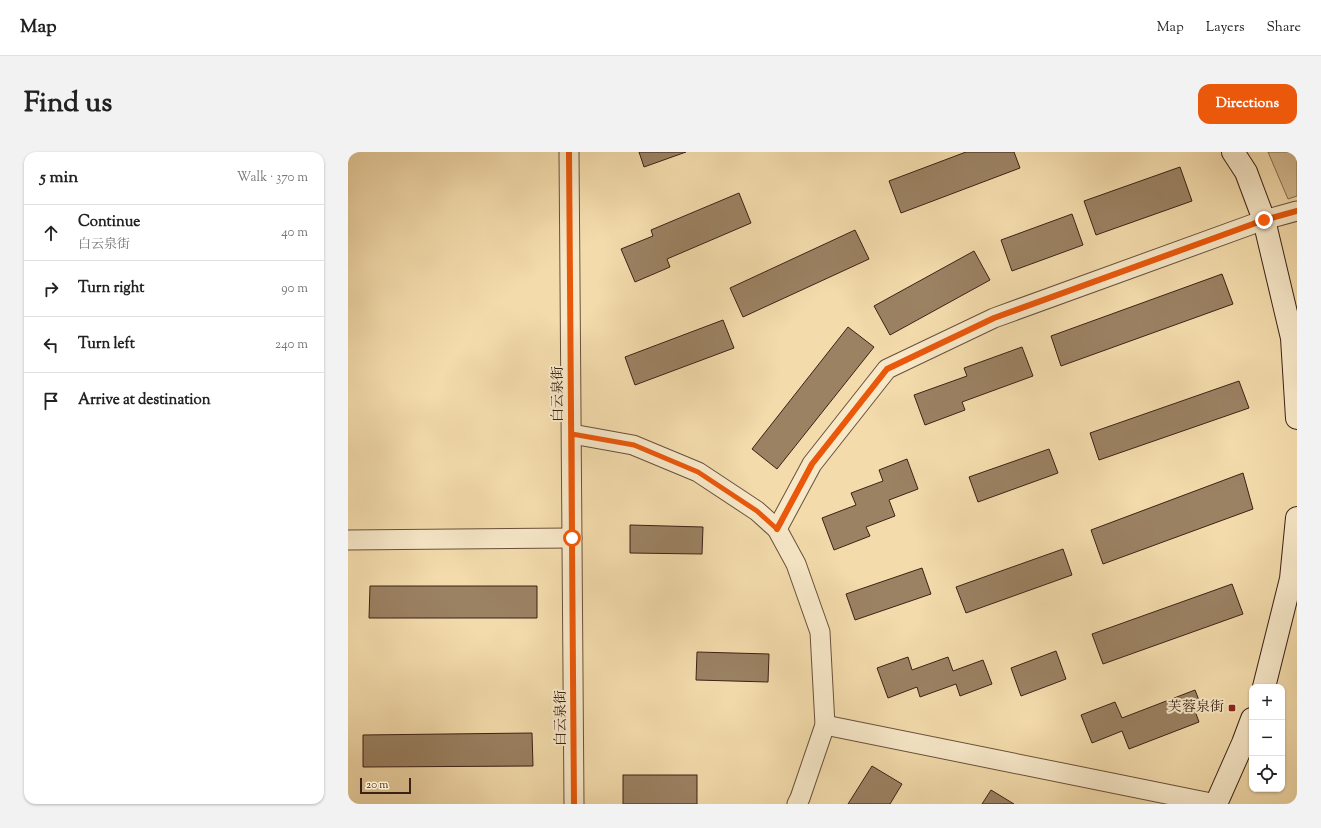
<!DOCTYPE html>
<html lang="en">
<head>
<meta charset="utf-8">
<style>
  body { margin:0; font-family:"Sorts Mill Goudy","Noto Serif SC",serif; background:#f2f2f2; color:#222 }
  .controls { position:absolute; right:12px; bottom:12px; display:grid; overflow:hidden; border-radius:8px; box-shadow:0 1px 3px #0004 }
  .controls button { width:36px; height:36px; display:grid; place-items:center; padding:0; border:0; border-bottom:1px solid #e0e0e0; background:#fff; color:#222; font:20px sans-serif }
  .scale { position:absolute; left:12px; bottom:10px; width:51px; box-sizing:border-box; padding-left:4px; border:2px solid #3c2216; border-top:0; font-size:11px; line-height:14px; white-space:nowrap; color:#3c2216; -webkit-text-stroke:3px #f7e8c8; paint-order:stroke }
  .stop { position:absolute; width:12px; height:12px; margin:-9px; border:3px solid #ea580c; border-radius:50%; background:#fff }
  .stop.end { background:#ea580c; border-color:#fff; box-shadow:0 1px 4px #0008 }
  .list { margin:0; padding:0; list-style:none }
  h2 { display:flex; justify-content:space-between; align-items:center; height:52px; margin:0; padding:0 16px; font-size:17px }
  h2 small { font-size:13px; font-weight:400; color:#767676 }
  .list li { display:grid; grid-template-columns:26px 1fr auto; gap:12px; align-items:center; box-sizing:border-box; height:56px; padding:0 16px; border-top:1px solid #e0e0e0 }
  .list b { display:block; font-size:15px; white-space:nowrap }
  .list p { margin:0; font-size:13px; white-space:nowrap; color:#767676 }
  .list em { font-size:13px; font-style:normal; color:#767676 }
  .icon { flex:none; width:22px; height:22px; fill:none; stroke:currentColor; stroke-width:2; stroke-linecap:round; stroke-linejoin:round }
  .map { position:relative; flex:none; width:949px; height:652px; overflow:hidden; border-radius:12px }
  header { display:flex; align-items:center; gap:24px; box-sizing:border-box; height:56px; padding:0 20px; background:#fff; border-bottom:1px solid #e0e0e0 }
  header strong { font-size:19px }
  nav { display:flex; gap:22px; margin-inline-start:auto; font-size:14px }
  .intro { display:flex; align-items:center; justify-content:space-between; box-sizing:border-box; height:96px; padding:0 24px }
  h1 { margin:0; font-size:28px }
  .button { padding:10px 18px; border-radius:12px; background:#ea580c; color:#fff; font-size:14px; font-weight:700 }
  main { display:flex; gap:24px; padding:0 24px }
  aside { flex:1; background:#fff; border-radius:12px; box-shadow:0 1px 3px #0004 }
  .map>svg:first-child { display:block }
</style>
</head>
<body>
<header>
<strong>Map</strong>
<nav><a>Map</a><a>Layers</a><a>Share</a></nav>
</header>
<div class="intro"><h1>Find us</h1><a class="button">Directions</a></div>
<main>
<aside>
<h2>5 min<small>Walk · 370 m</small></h2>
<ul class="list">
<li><svg class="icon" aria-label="ahead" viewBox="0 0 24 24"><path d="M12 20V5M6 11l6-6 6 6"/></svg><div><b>Continue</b><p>白云泉街</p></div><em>40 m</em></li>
<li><svg class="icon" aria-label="right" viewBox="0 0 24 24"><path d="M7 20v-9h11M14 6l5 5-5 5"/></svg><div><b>Turn right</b></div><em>90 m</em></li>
<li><svg class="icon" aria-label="left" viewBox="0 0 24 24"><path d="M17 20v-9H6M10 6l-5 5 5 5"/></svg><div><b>Turn left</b></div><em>240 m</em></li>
<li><svg class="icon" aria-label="arrive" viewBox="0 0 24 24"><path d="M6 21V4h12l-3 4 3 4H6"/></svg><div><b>Arrive at destination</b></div></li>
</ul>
</aside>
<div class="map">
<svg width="949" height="652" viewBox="0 0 949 652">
  <rect width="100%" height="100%" fill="#f3dbab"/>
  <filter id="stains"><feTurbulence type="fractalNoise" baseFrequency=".005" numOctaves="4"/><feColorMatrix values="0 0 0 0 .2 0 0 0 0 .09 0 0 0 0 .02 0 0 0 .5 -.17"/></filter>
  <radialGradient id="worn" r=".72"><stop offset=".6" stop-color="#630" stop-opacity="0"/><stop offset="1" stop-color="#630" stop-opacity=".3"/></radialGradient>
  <path fill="#d4bc92" stroke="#886f54" d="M920,0H949V44L940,47Z"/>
  <g fill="#9b8263" stroke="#3c2216">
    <path d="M291,0H338L296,15Z"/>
    <path d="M618,0H666L672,16L553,61L541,29Z"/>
    <path d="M832,15L844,49L748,83L736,49Z"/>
    <path d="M391,41L403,71L319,107L322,115L287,130L273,97L305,84L303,78Z"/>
    <path d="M724,62L735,93L664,119L653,88Z"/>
    <path d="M507,78L521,107L395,165L382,136Z"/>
    <path d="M626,99L642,128L542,183L526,154Z"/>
    <path d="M874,122L885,152L713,214L703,184Z"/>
    <path d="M375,168L386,196L287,233L277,205Z"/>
    <path d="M500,175L526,195L429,317L404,297Z"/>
    <path d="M674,195L685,224L614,250L617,258L577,273L566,243L619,224L616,216Z"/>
    <path d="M891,229L901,256L751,308L742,281Z"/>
    <path d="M701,297L710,321L630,350L621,325Z"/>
    <path d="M559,307L570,337L541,348L547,364L518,375L522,384L486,398L474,366L508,353L503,341L535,329L531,318Z"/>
    <path d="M895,321L905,357L755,412L743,378Z"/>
    <path d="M282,373L355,375L354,402L282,401Z"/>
    <path d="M715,397L724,423L618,461L608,435Z"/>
    <path d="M574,416L583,442L507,468L498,442Z"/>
    <path d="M884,432L895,462L755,512L744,482Z"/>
    <path d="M22,434H189V466H21Z"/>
    <path d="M708,499L718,527L673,544L663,516Z"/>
    <path d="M349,500L421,502L420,530L348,528Z"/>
    <path d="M560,505L564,518L600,505L605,519L635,508L644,532L612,544L608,532L572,545L569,535L540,546L529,516Z"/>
    <path d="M847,538L854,556L847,559L851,570L781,597L774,579L744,591L733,563L767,550L774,566Z"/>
    <path d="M184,581L185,614L15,615V583Z"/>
    <path d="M524,614L554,632L542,652H500Z"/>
    <rect x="275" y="623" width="74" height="29"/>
    <path d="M643,638L666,652H634Z"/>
  </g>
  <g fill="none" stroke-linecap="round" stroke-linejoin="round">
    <g stroke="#6a503b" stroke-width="21">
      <g id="street">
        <path d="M221,0L226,652"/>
        <path d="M224,282L285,293L350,320L409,359L429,377L448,412L472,480L477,573L452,646L449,652"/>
        <path d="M429,377L464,312L539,217L646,166L916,68L949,59"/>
        <path d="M0,388L224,386"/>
        <path d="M477,573L868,652"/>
      </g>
    </g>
    <g stroke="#3c2216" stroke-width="24">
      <g id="secondary">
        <path d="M885,0L898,20L916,68L944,186L949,266"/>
        <path d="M916,535L943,427L949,366"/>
        <path d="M868,652L895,591L904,567"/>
      </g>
    </g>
    <use href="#street" stroke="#f7e8c8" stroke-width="19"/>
    <use href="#secondary" stroke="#f7e8c8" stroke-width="22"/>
    <g stroke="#f7e8c8" stroke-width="8">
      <g id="cycleway">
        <path d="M221,0L226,652"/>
        <path d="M429,377L464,312L539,217L646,166L916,68L949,59"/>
      </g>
    </g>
    <use href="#cycleway" stroke="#e8590c" stroke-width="6"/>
  </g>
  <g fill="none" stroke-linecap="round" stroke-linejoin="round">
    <path stroke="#ea580c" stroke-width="5" d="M224,386V282L286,293L350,320L409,359L429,377L464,312L539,217L646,166L916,68"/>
  </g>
  <rect fill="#8f2418" stroke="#f7e8c8" stroke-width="1.5" x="880" y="552" width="8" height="8" rx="2"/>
  <g text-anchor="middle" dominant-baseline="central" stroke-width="4" stroke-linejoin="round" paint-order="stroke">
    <g font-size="14" fill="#3c2216" stroke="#f7e8c8">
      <text transform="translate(211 242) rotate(-90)">白云泉街</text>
      <text transform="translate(214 566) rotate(-90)">白云泉街</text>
    </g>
    <g font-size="14" fill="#3c2216" stroke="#f7e8c8" text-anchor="end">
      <text x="876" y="556">芙蓉泉街</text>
    </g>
  </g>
  <rect width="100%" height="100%" filter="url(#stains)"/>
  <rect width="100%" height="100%" fill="url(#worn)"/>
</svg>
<div class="controls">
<button>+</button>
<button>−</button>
<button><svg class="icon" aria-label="locate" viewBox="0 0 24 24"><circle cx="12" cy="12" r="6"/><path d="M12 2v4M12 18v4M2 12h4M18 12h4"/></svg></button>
</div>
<div class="scale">20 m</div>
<div class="stop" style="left:224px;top:386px"></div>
<div class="stop end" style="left:916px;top:68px"></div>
</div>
</main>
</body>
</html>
